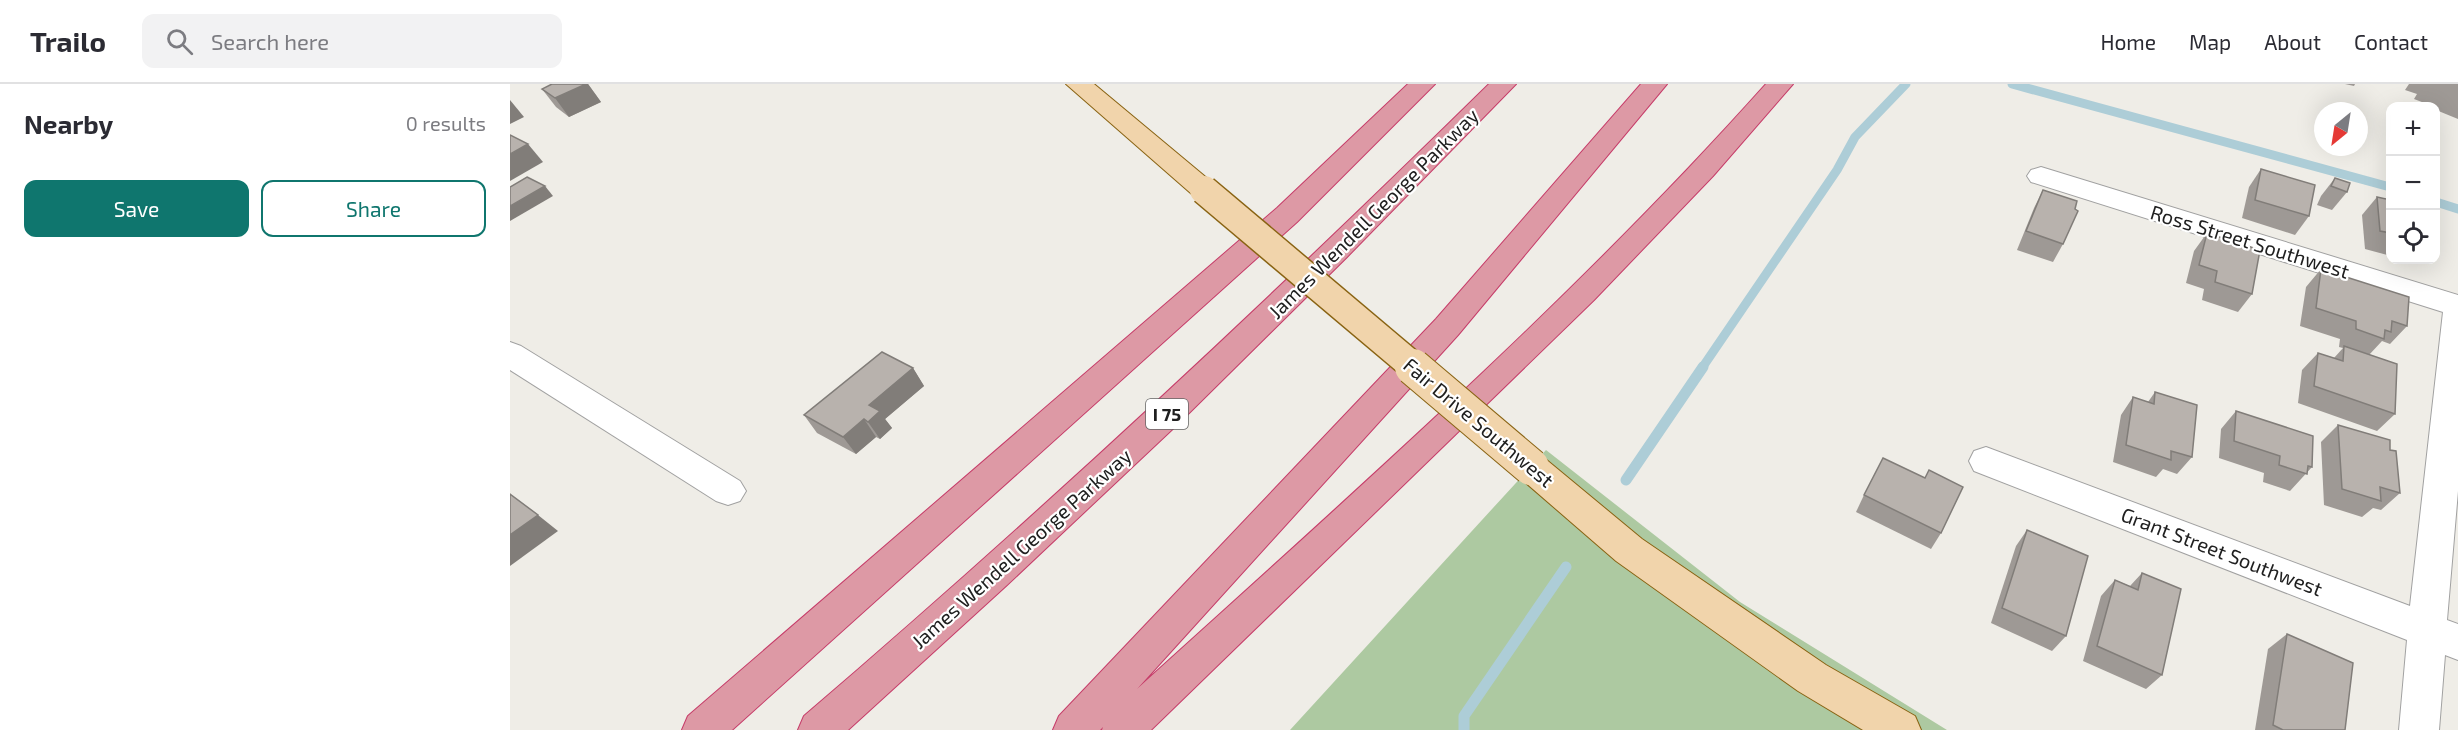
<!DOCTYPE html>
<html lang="en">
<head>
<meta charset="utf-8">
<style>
  body { margin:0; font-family:"Exo 2",sans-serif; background:#f2f2f3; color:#2b2b33 }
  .controls { position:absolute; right:18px; top:18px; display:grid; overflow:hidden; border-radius:12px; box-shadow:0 6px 24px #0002 }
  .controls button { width:54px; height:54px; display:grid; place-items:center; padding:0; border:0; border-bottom:2px solid #e1e1e2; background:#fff; color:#2b2b33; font:30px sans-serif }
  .compass { position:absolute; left:1804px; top:18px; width:54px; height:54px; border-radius:50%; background:#fff; box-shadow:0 6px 24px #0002; rotate:210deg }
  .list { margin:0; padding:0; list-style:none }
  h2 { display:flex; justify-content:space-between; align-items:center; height:78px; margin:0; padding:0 24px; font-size:26px }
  h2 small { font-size:20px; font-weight:400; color:#7c7c81 }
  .actions { display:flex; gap:12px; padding:18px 24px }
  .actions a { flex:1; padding:14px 0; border:2px solid #0f766e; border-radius:12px; text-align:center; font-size:21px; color:#0f766e }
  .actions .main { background:#0f766e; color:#fff }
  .icon { flex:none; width:33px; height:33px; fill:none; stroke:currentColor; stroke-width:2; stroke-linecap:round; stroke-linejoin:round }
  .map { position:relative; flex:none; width:1948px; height:646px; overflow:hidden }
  header { display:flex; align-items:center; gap:36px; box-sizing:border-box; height:84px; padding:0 30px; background:#fff; border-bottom:2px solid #e1e1e2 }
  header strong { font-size:28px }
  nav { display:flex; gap:33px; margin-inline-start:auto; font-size:21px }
  .search { width:420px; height:54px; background:#f2f2f3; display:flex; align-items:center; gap:15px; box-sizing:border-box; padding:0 21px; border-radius:12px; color:#7c7c81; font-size:22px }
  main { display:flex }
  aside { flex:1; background:#fff }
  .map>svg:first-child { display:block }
</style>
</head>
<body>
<header>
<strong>Trailo</strong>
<div class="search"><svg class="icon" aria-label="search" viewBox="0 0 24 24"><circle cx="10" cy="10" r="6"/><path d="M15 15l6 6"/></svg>Search here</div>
<nav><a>Home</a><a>Map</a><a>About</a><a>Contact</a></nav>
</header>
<main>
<aside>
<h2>Nearby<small>0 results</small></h2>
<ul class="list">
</ul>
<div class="actions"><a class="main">Save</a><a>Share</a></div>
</aside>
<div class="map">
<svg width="1948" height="646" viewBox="0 0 1948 646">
  <rect width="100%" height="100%" fill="#efede7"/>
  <path fill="#adc9a1" d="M1036,366L1230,518L1437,646H780Z"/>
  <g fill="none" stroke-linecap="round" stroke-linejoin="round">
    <g stroke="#adcdd7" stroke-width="9">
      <path d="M1502,0L1880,103"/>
      <path d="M1926,118L1948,125"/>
      <path d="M1192,284L1327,86L1345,53L1396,0"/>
    </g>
    <g stroke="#adcdd7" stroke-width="11">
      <path d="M1116,396L1193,283"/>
      <path d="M954,646V632L1056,483"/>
    </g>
    <g stroke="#a1a1a1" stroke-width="2">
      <g id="minor">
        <path d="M1531,83L1948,211V407L1937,536L1948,540V576L1935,571L1929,646H1889L1897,556L1464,387L1459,377L1464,367L1476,363L1900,522L1933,228L1521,98L1517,92L1521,86Z"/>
        <path d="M0,258L11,262L230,397L236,407L230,417L218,421L206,417L0,286Z"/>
      </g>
    </g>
    <g stroke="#896312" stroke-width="2">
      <g id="major">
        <path d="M556,0H584L704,100L708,106L704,112L694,115L684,112Z"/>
        <path d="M1021,369L1033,373L1132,455L1316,581L1405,632L1411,646H1353L1288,607L1106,477L1009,393L1004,383L1009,373Z"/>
      </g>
    </g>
    <g stroke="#c63c69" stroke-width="2">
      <g id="highway">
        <path d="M898,0H925L787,138L222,646H172L178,632L767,124Z"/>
        <path d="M979,0H1006L837,173L669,339L497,501L338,646H288L294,632C530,430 757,218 979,0Z"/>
        <path d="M1131,0H1157L948,251L627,605C842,410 1062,217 1256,0H1283L1203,92L1084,216L641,646H592L593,643L590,646H543L549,632L926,235Z"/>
      </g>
    </g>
    <use href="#minor" fill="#fff" fill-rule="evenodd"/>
    <use href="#major" fill="#f1d4ab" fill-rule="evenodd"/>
    <use href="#highway" fill="#dd99a5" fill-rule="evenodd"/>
    <g stroke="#896312" stroke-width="31" stroke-linecap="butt">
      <path id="major-bridge-far1" d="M694,106L905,284"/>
    </g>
    <g stroke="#896312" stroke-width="38" stroke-linecap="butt">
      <path id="major-bridge" d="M903,283L1021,383"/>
    </g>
    <use href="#major-bridge-far1" stroke="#f1d4ab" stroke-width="28"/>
    <use href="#major-bridge" stroke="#f1d4ab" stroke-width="36"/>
  </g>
  <g fill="#9e9995">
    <path d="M42,0H78L91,18L59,33L46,23L32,5Z"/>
    <path d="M1835,0H1845L1844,2Z"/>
    <path d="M1899,0H1948V35L1926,26V22H1915L1917,20L1904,15L1907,10L1895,6Z"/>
    <path d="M1751,85L1799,132L1785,151L1732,134L1739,103Z"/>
    <path d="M1825,94L1837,108L1822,126L1807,121L1811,112Z"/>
    <path d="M1533,106L1553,160L1543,178L1507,166L1524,124Z"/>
    <path d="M1867,113L1881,116V172L1855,165L1852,131Z"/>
    <path d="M1697,149L1742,210L1728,228L1692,216L1694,205L1676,199L1684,167Z"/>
    <path d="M1896,176H1911L1908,179Z"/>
    <path d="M1811,185L1897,242L1880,260L1872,257L1859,271L1885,330L1867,347L1788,319L1792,286L1808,269L1824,274L1833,264L1829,263L1830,255L1790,242L1796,203Z"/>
    <path d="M403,284L414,302L375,335L382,344L370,355L366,353L346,370L307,349L294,331Z"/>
    <path d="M1645,308L1682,373L1667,390L1653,385L1646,393L1603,378L1611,331L1623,313L1638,318Z"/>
    <path d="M1726,327L1802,383L1780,407L1753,398L1754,389L1709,374L1711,345Z"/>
    <path d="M1828,341L1880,366L1890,409L1871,426L1863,424L1852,433L1814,421L1811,358Z"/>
    <path d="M1354,411L1431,449L1421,465L1346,428Z"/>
    <path d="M1517,446L1556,552L1542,567L1481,539L1506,462Z"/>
    <path d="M1632,489L1652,591L1636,605L1573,577L1591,512L1605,496L1620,502Z"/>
    <path d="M1777,550L1835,646H1745L1758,565Z"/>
  </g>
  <g fill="#817d79">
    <path d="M76,0H78L91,18L59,33L45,14Z"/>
    <path d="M0,16L14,33L0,40Z"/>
    <path d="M18,60L33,78L0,97V70Z"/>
    <path d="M35,102L43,112L0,137V122Z"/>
    <path d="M403,284L414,302L375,335L382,344L370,355L358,338L359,321Z"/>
    <path d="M354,335L366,353L346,370L333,353Z"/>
    <path d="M28,431L48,447L0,482V451Z"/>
  </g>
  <g fill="#b8b2ad" stroke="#817d79" stroke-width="1.5">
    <path d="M42,0H76L45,14L32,5Z"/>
    <path d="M0,51L18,60L0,70Z"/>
    <path d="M1751,85L1805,101L1799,132L1745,116Z"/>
    <path d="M17,93L35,102L0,122V103Z"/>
    <path d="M1825,94L1840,99L1837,108L1821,102Z"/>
    <path d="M1533,106L1567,117L1565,125L1568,127L1553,160L1516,147Z"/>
    <path d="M1867,113L1881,116V149L1870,147Z"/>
    <path d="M1697,149L1750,166L1742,210L1705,198L1707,187L1689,181Z"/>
    <path d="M1811,185L1899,213L1897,242L1882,237L1881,248L1875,246L1874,255L1846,245V237L1806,224Z"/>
    <path d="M1834,262L1887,280L1885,330L1804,302L1808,269L1833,277Z"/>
    <path d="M372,268L403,284L359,321L370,327L358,338L354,335L333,353L294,331Z"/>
    <path d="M1645,308L1687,321L1682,373L1661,367V376L1616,361L1623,313L1644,320Z"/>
    <path d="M1726,327L1803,352L1802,383L1798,382L1797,390L1769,381L1770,372L1724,357Z"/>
    <path d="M1828,341L1880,356V366L1886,367L1890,409L1870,403L1871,417L1832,405Z"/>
    <path d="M1373,374L1415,394L1419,386L1453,403L1431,449L1354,411Z"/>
    <path d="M0,410L28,431L0,451Z"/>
    <path d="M1517,446L1578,472L1556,552L1492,524Z"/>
    <path d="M1632,489L1671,505L1652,591L1587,562L1605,496L1628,506Z"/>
    <path d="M1777,550L1843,579L1835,646H1773L1763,641Z"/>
  </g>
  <g text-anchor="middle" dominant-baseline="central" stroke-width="4.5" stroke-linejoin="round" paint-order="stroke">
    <rect fill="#fff" stroke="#636363" stroke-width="1.5" x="636" y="315" width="42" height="30" rx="4.5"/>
    <g font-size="18" font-weight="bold" fill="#202020">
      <text x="657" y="330">I 75</text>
    </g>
    <g font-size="20" fill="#202020" stroke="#fff">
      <text transform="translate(863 129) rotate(-45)">James Wendell George Parkway</text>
      <text transform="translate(1740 157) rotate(17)">Ross Street Southwest</text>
      <text transform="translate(969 338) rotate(40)">Fair Drive Southwest</text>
      <text transform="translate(511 464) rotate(-42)">James Wendell George Parkway</text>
      <text transform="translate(1712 467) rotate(21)">Grant Street Southwest</text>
    </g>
  </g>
</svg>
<div class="controls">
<button>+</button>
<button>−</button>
<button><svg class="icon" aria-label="locate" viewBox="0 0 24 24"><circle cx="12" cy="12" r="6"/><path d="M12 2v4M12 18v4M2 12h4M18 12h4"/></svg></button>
</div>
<svg class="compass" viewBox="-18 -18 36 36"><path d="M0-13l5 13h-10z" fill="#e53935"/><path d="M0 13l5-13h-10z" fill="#7c7c81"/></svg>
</div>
</main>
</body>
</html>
